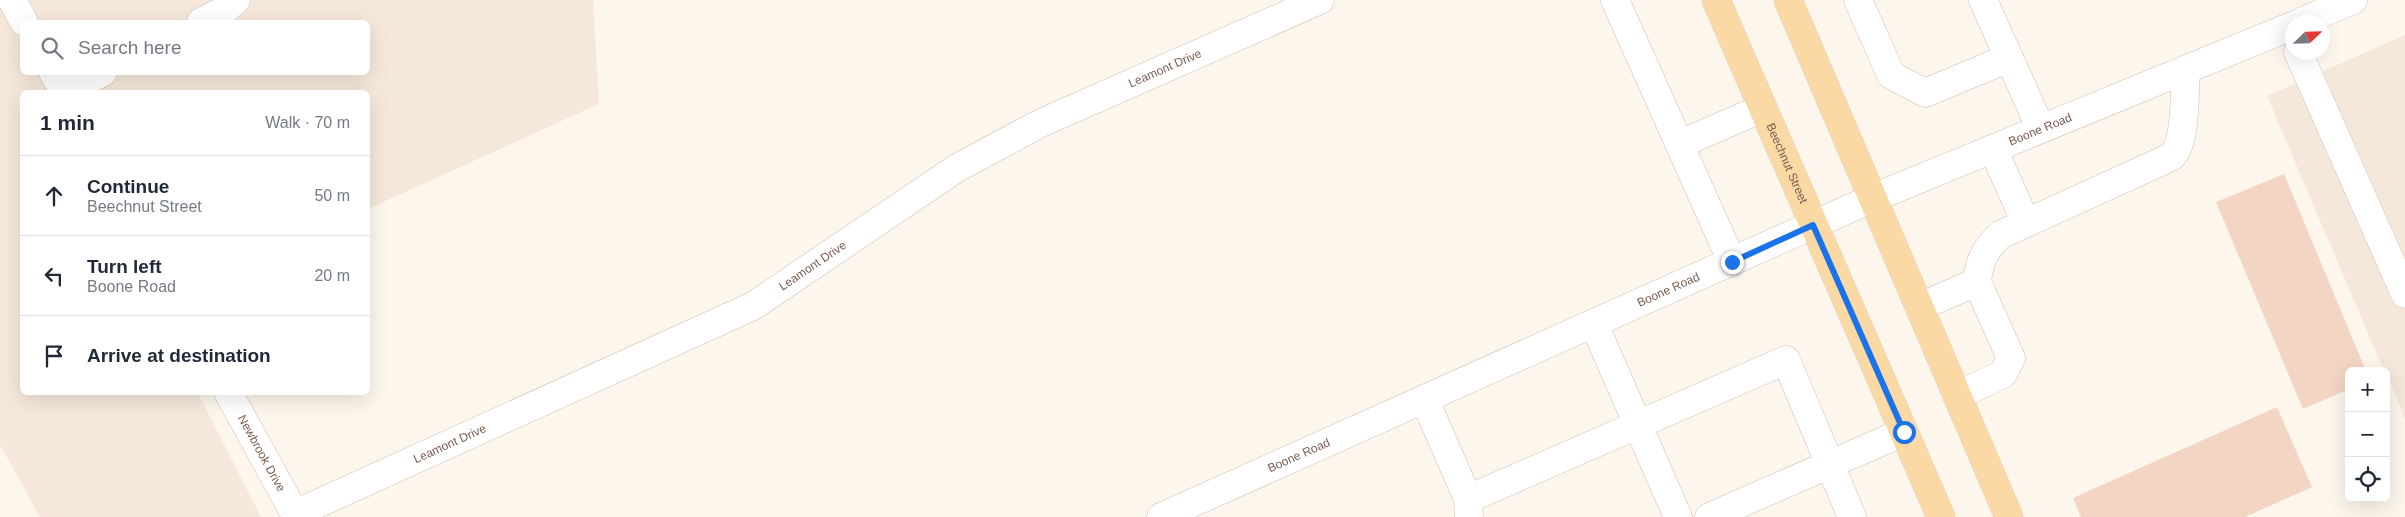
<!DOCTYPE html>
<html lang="en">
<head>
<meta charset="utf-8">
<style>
  body { margin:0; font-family:Helvetica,sans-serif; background:#f2f2f3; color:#1f2937 }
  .controls { position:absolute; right:15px; bottom:15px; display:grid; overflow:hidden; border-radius:8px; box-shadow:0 5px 20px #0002 }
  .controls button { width:45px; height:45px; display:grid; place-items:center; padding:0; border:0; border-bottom:1px solid #e0e1e3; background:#fff; color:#1f2937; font:25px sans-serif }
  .compass { position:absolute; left:2285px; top:15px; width:45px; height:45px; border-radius:50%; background:#fff; box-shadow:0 5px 20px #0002; rotate:67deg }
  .stop { position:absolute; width:15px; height:15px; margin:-11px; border:4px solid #1a73e8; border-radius:50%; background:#fff }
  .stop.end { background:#1a73e8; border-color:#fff; box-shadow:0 1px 5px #0008 }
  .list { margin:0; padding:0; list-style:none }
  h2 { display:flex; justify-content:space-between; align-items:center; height:65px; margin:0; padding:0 20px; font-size:21px }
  h2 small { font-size:16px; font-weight:400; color:#747a83 }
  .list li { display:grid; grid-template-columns:32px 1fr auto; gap:15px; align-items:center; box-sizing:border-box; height:80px; padding:0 20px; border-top:1px solid #e0e1e3 }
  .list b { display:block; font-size:19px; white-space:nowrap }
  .list p { margin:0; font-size:16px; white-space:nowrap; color:#747a83 }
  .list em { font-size:16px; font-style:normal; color:#747a83 }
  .icon { flex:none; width:28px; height:28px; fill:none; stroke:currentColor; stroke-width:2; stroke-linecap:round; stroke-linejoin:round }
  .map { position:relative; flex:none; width:2405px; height:517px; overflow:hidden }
  .search { position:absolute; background:#fff; box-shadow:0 5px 20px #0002; left:20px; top:20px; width:350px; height:55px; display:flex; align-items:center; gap:12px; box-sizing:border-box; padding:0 18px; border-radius:8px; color:#747a83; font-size:19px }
  .panel { position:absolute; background:#fff; box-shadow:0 5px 20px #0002; left:20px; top:90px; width:350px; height:305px; border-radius:8px }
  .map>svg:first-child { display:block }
</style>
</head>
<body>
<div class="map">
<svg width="2405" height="517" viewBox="0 0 2405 517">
  <rect width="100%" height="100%" fill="#fdf6ec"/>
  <g fill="#f5e8da" fill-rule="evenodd">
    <path d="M0,0H593L599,104L368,209V92H22V392L198,393L261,517H40L0,445ZM22,22H368V72H22Z"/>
    <path d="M2405,35V419L2386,371H2384L2267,96Z"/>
  </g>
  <g fill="#f3d5c3">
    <path d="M2284,174L2366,371H2349V389L2303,409L2216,202Z"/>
    <path d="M2277,407L2312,487L2245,517H2081L2073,498Z"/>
  </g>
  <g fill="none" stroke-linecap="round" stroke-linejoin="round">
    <g stroke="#d1beb0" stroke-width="29">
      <g id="minor">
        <path d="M12,0L24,22"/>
        <path d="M1615,0L1732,262"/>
        <path d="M1858,0L1891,75L1925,93L2009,58"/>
        <path d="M1983,0L2041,129"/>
        <path d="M201,22L223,11L236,0"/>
        <path d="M2301,22L2353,0"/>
        <path d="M2298,52L2405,294"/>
        <path d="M53,72L64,92"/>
        <path d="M64,92L103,72"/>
        <path d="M1680,144L1763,108"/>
        <path d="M1993,149L2026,223"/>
        <path d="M1919,307L1977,282C1979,261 1985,249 2000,235L2171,157C2187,144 2184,91 2186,70"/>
        <path d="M1594,324L1678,517"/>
        <path id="s1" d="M228,392L295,514L300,517"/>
        <path d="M1957,396L2003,374L2011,358L1977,282"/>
        <path d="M1425,400L1468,499L1469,517"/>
        <path d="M1468,499L1786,360L1852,517"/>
        <path id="s2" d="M295,514L753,306L957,168L1041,123L1320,0"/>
        <path id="s3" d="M1161,517L1873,198L2292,26"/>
        <path d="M1709,517L1904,432"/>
      </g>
    </g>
    <g stroke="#dad1cd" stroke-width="29">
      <g id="major">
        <path id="s4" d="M1716,0L1941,517"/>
        <path d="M1788,0L2009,517"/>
      </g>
    </g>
    <use href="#minor" stroke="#fff" stroke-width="28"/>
    <use href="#major" stroke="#fbd9a5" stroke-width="28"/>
  </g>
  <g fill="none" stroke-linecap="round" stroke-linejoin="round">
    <path stroke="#1a73e8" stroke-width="6" d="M1732,262L1813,225L1904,432"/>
  </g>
  <g text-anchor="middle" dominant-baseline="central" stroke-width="4" stroke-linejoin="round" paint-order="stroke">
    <g font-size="12" fill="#7a5c4d" stroke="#fffaf3">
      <text stroke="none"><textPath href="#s2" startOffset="980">Leamont Drive</textPath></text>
      <text stroke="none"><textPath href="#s3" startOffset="961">Boone Road</textPath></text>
      <text stroke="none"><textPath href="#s4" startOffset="178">Beechnut Street</textPath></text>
      <text stroke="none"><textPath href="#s2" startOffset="575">Leamont Drive</textPath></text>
      <text stroke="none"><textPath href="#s3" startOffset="556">Boone Road</textPath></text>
      <text stroke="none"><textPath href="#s2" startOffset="170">Leamont Drive</textPath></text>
      <text stroke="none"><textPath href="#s1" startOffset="70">Newbrook Drive</textPath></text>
      <text stroke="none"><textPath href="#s3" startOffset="151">Boone Road</textPath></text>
    </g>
  </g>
</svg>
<div class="controls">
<button>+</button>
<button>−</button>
<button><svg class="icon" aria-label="locate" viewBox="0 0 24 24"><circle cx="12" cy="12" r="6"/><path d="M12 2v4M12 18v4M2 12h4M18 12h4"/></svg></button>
</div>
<svg class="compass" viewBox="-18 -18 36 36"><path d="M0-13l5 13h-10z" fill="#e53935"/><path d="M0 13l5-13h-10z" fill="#747a83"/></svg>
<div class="stop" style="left:1904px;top:432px"></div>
<div class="stop end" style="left:1732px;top:262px"></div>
<div class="search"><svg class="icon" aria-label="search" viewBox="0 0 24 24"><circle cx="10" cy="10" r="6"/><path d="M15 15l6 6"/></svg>Search here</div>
<section class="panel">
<h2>1 min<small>Walk · 70 m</small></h2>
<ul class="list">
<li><svg class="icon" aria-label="ahead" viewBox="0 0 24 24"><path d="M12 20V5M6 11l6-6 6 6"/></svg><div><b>Continue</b><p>Beechnut Street</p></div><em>50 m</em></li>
<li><svg class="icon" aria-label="left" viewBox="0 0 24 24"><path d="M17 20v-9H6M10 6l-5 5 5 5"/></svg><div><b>Turn left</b><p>Boone Road</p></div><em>20 m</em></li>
<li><svg class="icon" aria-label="arrive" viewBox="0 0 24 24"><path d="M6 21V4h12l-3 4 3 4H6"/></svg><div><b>Arrive at destination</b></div></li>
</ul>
</section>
</div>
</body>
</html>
